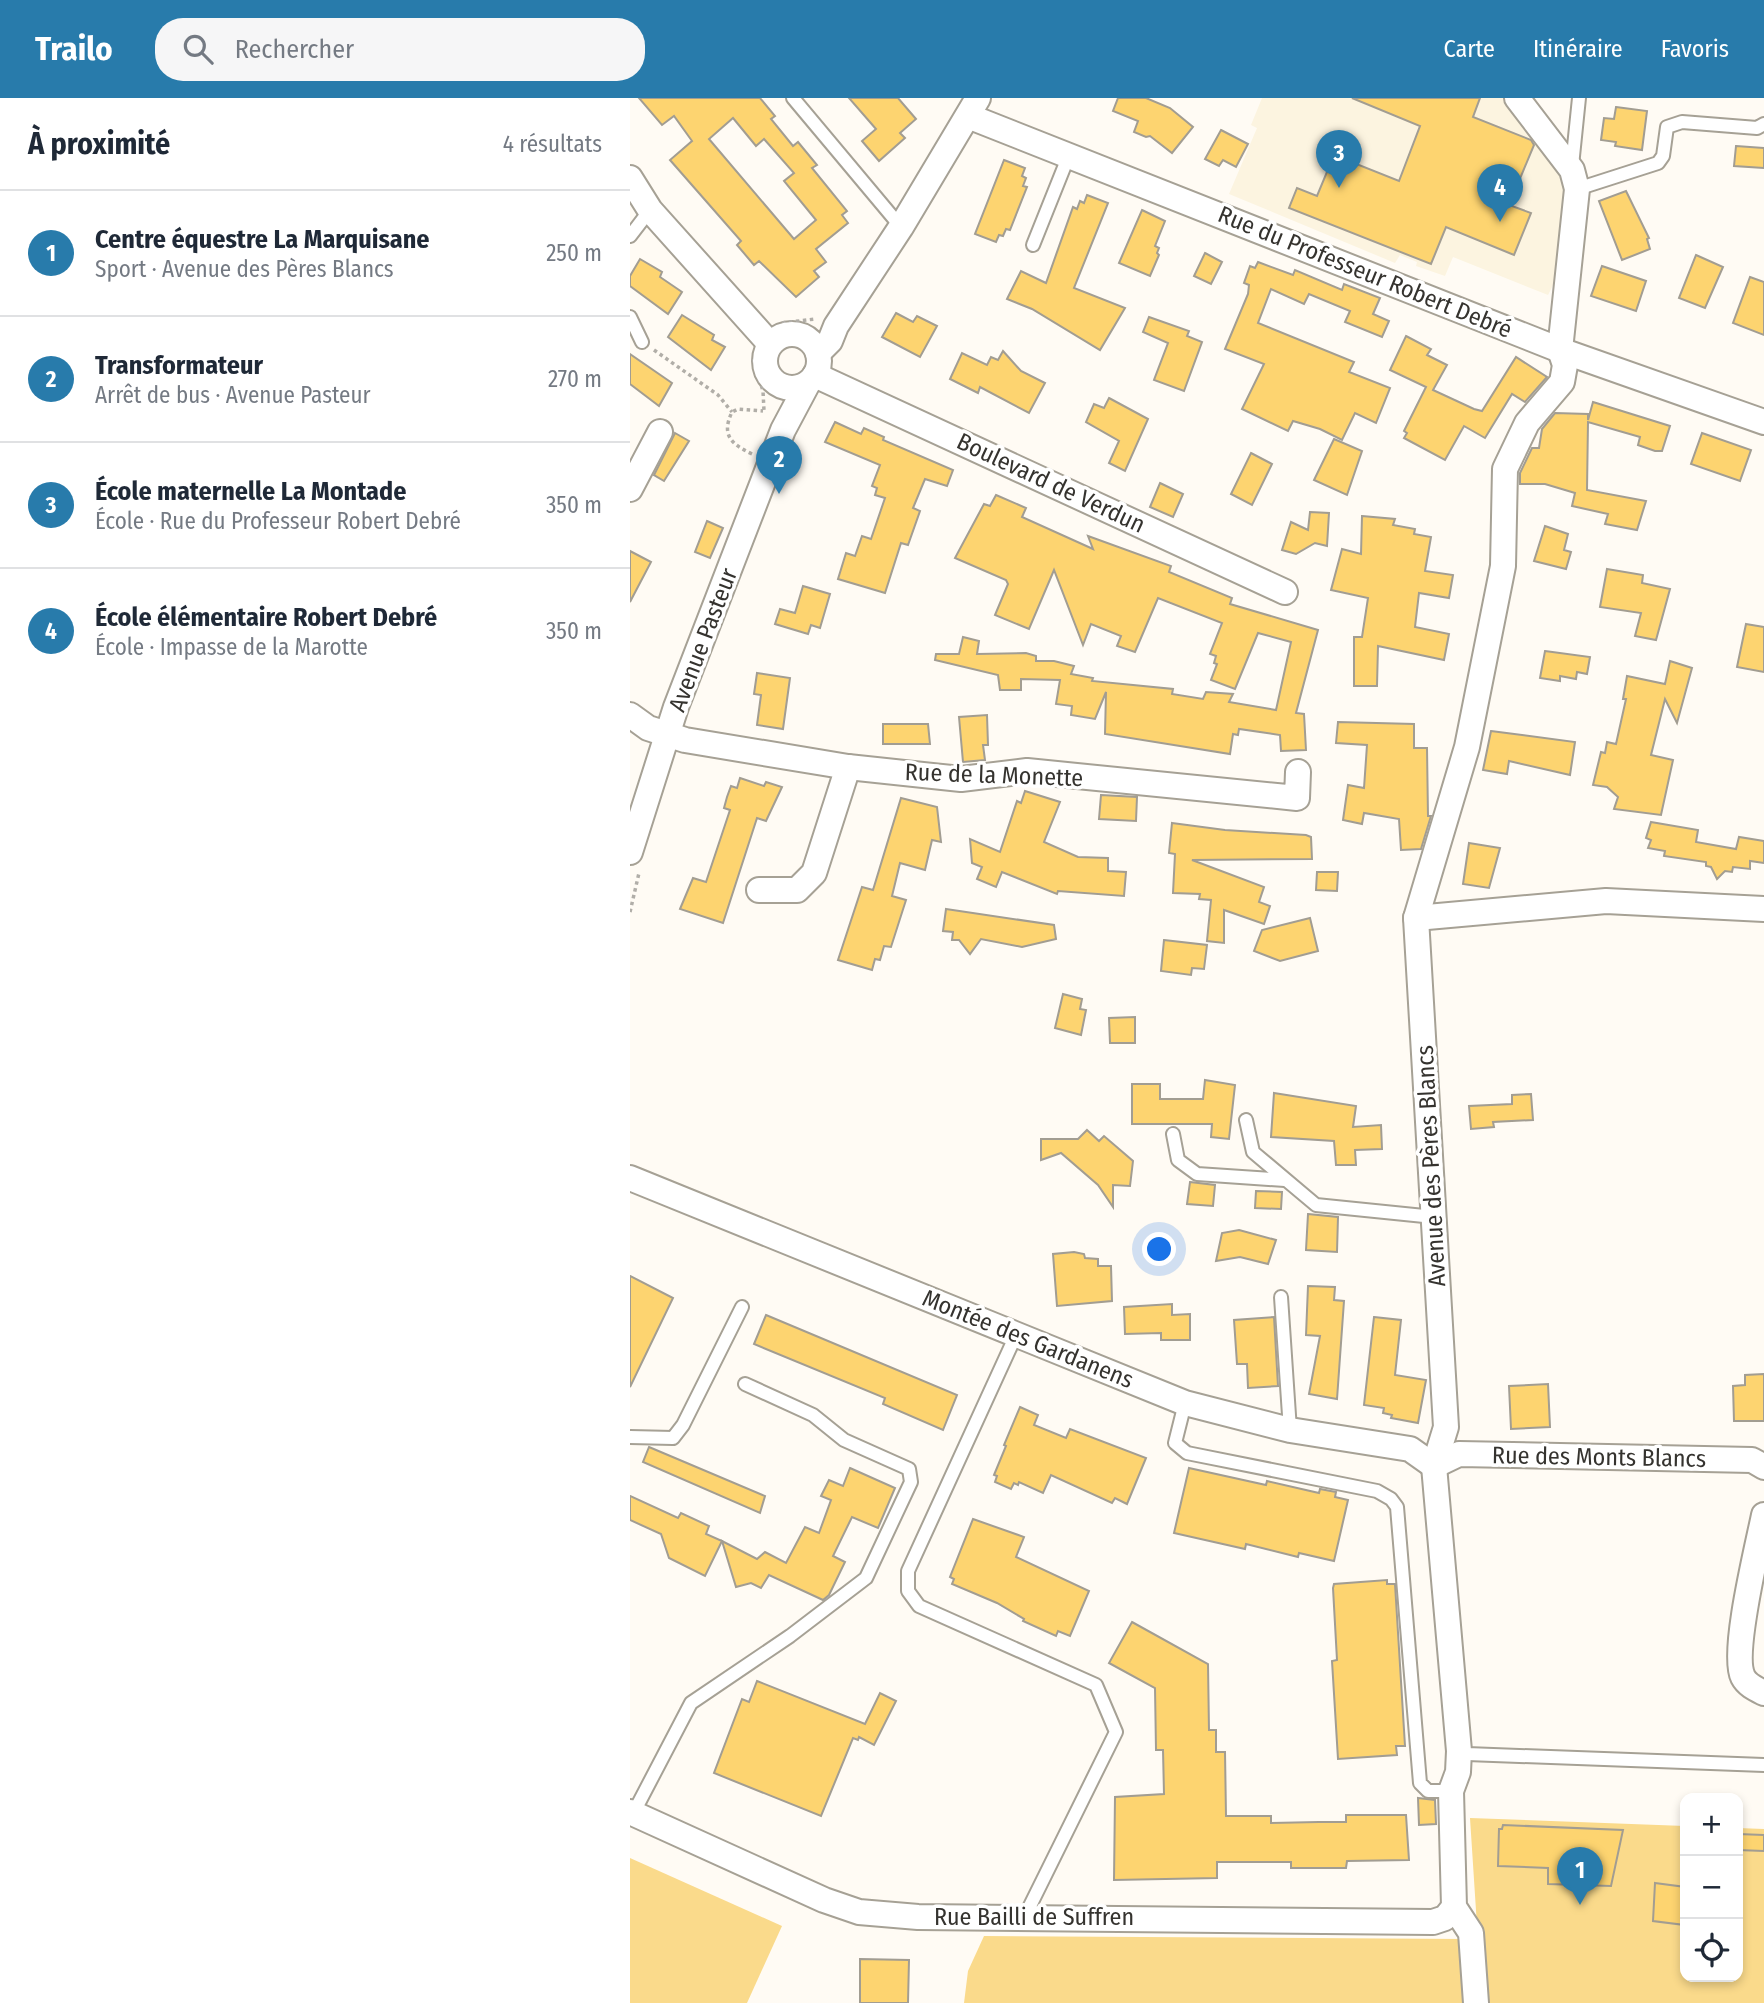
<!DOCTYPE html>
<html lang="fr">
<head>
<meta charset="utf-8">
<style>
  body { margin:0; font-family:"Fira Sans Condensed",sans-serif; background:#f6f6f7; color:#1f2937 }
  .controls { position:absolute; right:21px; bottom:21px; display:grid; overflow:hidden; border-radius:14px; box-shadow:0 4px 10px #0003 }
  .controls button { width:63px; height:63px; display:grid; place-items:center; padding:0; border:0; border-bottom:2px solid #e0e1e3; background:#fff; color:#1f2937; font:35px sans-serif }
  .you { position:absolute; left:530px; top:1152px; width:24px; height:24px; margin:-18px; border:5px solid #fff; border-radius:50%; background:#1a73e8; box-shadow:0 0 0 10px #1a73e833 }
  .badge { display:grid; place-items:center; width:46px; height:46px; border-radius:50%; background:#287bab; color:#fff; font-size:23px; font-weight:700 }
  .pin { position:absolute; translate:-50% -58px; filter:drop-shadow(0 2px 4px #0008) }
  .pin::after { content:''; position:absolute; top:37px; width:24px; height:21px; background:inherit; clip-path:polygon(0 0,100% 0,50% 100%) }
  .list { margin:0; padding:0; list-style:none }
  h2 { display:flex; justify-content:space-between; align-items:center; height:91px; margin:0; padding:0 28px; font-size:30px }
  h2 small { font-size:23px; font-weight:400; color:#747a83 }
  .list li { display:grid; grid-template-columns:46px 1fr auto; gap:21px; align-items:center; box-sizing:border-box; height:126px; padding:0 28px; border-top:2px solid #e0e1e3 }
  .list b { display:block; font-size:26px; white-space:nowrap }
  .list p { margin:0; font-size:23px; white-space:nowrap; color:#747a83 }
  .list em { font-size:23px; font-style:normal; color:#747a83 }
  .icon { flex:none; width:38px; height:38px; fill:none; stroke:currentColor; stroke-width:2; stroke-linecap:round; stroke-linejoin:round }
  .map { position:relative; flex:none; width:1134px; height:1905px; overflow:hidden }
  header { display:flex; align-items:center; gap:42px; box-sizing:border-box; height:98px; padding:0 35px; background:#287bab; color:#fff }
  header strong { font-size:33px }
  nav { display:flex; gap:38px; margin-inline-start:auto; font-size:24px }
  .search { width:490px; height:63px; background:#f6f6f7; display:flex; align-items:center; gap:18px; box-sizing:border-box; padding:0 24px; border-radius:28px; color:#747a83; font-size:26px }
  main { display:flex }
  aside { flex:1; background:#fff }
  .map>svg:first-child { display:block }
</style>
</head>
<body>
<header>
<strong>Trailo</strong>
<div class="search"><svg class="icon" aria-label="search" viewBox="0 0 24 24"><circle cx="10" cy="10" r="6"/><path d="M15 15l6 6"/></svg>Rechercher</div>
<nav><a>Carte</a><a>Itinéraire</a><a>Favoris</a></nav>
</header>
<main>
<aside>
<h2>À proximité<small>4 résultats</small></h2>
<ul class="list">
<li><span class="badge">1</span><div><b>Centre équestre La Marquisane</b><p>Sport · Avenue des Pères Blancs</p></div><em>250 m</em></li>
<li><span class="badge">2</span><div><b>Transformateur</b><p>Arrêt de bus · Avenue Pasteur</p></div><em>270 m</em></li>
<li><span class="badge">3</span><div><b>École maternelle La Montade</b><p>École · Rue du Professeur Robert Debré</p></div><em>350 m</em></li>
<li><span class="badge">4</span><div><b>École élémentaire Robert Debré</b><p>École · Impasse de la Marotte</p></div><em>350 m</em></li>
</ul>
</aside>
<div class="map">
<svg width="1134" height="1905" viewBox="0 0 1134 1905">
  <rect width="100%" height="100%" fill="#fffbf4"/>
  <path fill="#fcf4e0" d="M632,0H879L940,83L930,184L923,187L918,197L823,159L815,178L786,168L787,164L770,157L765,165L599,96L627,30L621,27Z"/>
  <g fill="#fada8b">
    <path d="M840,1720L1055,1728V1879H1108V1730L1134,1731V1905H852Z"/>
    <path d="M0,1760L152,1828L117,1905H0Z"/>
    <path d="M354,1838L835,1841L841,1905H334L338,1873Z"/>
  </g>
  <g fill="#fdd470" stroke="#a29d92" stroke-width="2" fill-rule="evenodd">
    <path d="M9,0H130L145,18L141,21L163,48L168,44L187,67L182,70L217,113L212,117L218,125L186,151L196,164L184,173L189,179L166,199L129,163L124,167L107,147L111,143L40,62L62,43L44,18L32,27ZM103,20L126,48L134,41L164,75L154,83L186,122L164,141L79,41Z"/>
    <path d="M219,0H268L286,21L270,35L275,40L249,63L232,43L246,31Z"/>
    <path d="M488,0H516L540,10L563,29L542,55L520,38L516,39L504,34L508,23L483,13Z"/>
    <path d="M722,0H850L843,19L901,42L904,47L879,107L901,115L884,157L816,129L801,166L659,110L667,90L687,98L704,57L769,83L790,28Z"/>
    <path d="M986,9L1017,13L1012,52L985,48L986,44L971,42L974,20L984,21Z"/>
    <path d="M591,32L618,46L606,69L593,62L589,68L575,61Z"/>
    <path d="M1106,48L1134,50V70L1104,68Z"/>
    <path d="M374,62L395,70L392,78L396,80L393,88L397,89L380,132L376,131L373,138L369,137L366,144L345,136Z"/>
    <path d="M996,93L1019,140L1017,141L1020,151L992,162L969,103Z"/>
    <path d="M457,97L478,105L444,190L495,210L470,252L402,211L377,201L391,173L416,185L443,109L447,111L450,103L454,105Z"/>
    <path d="M512,112L535,123L525,148L529,150L527,155L529,157L520,178L489,165Z"/>
    <path d="M575,155L592,164L581,186L564,178Z"/>
    <path d="M1066,157L1093,169L1075,210L1049,200Z"/>
    <path d="M10,161L32,174L30,179L52,194L38,216L0,188V178Z"/>
    <path d="M628,164L663,177L665,172L712,192L714,186L750,200L743,216L759,223L752,239L715,224L720,213L679,196L674,206L641,191L628,225L724,264L719,274L760,290L746,325L725,315L712,342L690,331L663,323L658,333L612,311L634,266L595,251L618,196L619,187L614,185L620,168L625,170Z"/>
    <path d="M972,168L1016,183L1006,213L961,198Z"/>
    <path d="M1120,179L1134,184V237L1103,225Z"/>
    <path d="M266,215L283,224L287,218L307,228L290,259L252,239Z"/>
    <path d="M52,217L84,237L82,242L95,249L81,272L38,239Z"/>
    <path d="M519,219L559,233L557,238L572,244L554,293L524,282L538,245L513,234Z"/>
    <path d="M776,238L801,251L797,257L817,267L803,292L844,311L852,313L886,259L917,279L895,304L882,296L855,340L834,328L815,362L774,340L777,335L774,333L796,289L760,272Z"/>
    <path d="M373,253L391,273L415,285L399,315L350,289L348,295L320,281L332,255L357,267L361,259L368,262Z"/>
    <path d="M0,256L42,285L29,308L0,286Z"/>
    <path d="M479,300L518,321L495,373L479,365L489,343L456,324L464,306L474,310Z"/>
    <path d="M963,304L1040,328L1032,353H1025L1008,347L1010,339L958,324L957,392L1016,403L1007,432L975,426L978,416L942,408L945,395L915,386H890V375L902,350H909L912,331L925,315L958,316V322Z"/>
    <path d="M205,324L231,336L234,330L254,339L253,342L323,372L317,388L295,381L283,410L290,413L278,447L271,445L255,495L208,481L216,455L225,458L232,438L241,441L255,400L245,397L247,390L242,388L250,367L195,344Z"/>
    <path d="M45,335L59,343L34,383L24,377Z"/>
    <path d="M1072,335L1121,352L1110,383L1061,366Z"/>
    <path d="M704,341L732,353L717,397L684,382Z"/>
    <path d="M621,355L642,366L622,407L601,396Z"/>
    <path d="M530,385L553,396L543,419L520,409Z"/>
    <path d="M366,397L396,410L392,419L463,451L458,438L541,468L539,474L602,500L600,506L688,532L666,615L674,616L676,652L651,653L650,637L609,631L608,637L603,636L600,656L475,636L476,594L465,621L441,617L442,608L426,606L430,582L391,581V592H370L368,577L305,562L306,556H329L333,539L349,543L347,556L396,555L406,558V563H424L444,568L441,576L463,580L462,583L543,591L542,596L573,601L576,594L603,596L599,604L646,612L661,544L628,535L605,591L581,582L587,566L584,565L586,558L580,556L592,525L528,500L505,554L487,548L491,538L461,526L453,547L424,472L399,531L365,517L378,486L376,482L325,460L354,406L360,408Z"/>
    <path d="M680,414L699,415L697,448L685,445L666,456L652,452L661,424L678,432Z"/>
    <path d="M732,418L765,421L763,427L785,431L784,436L801,439L795,473L823,477L819,500L789,495L785,529L819,536L814,562L748,548L747,588H724V539H732L738,500L701,492L712,451L731,456Z"/>
    <path d="M77,423L93,430L80,460L65,454Z"/>
    <path d="M915,428L938,436L934,452L941,454L936,471L904,463Z"/>
    <path d="M0,453L21,464L0,504Z"/>
    <path d="M977,471L1013,477L1012,485L1040,491L1026,542L1005,538L1011,515L970,509Z"/>
    <path d="M173,488L200,496L190,530L181,527L178,536L145,526L150,511L165,515Z"/>
    <path d="M1116,526L1134,529V574L1107,569Z"/>
    <path d="M915,553L960,559L957,576L947,574L946,581L930,578V583L910,580Z"/>
    <path d="M1040,563L1062,570L1047,625L1035,601L1021,657L1043,662L1031,717L984,711L988,699L977,689L963,687L971,654L975,655L977,644L986,646L996,601H993L997,578L1035,586Z"/>
    <path d="M127,575L160,580L153,631L127,627L131,597L124,596Z"/>
    <path d="M357,617L358,647H353L355,662L333,664L329,619Z"/>
    <path d="M708,624L784,626V650H797L798,718H801L791,751L771,752L769,721L734,715L732,726L713,722L718,687L734,690L737,647L706,645Z"/>
    <path d="M253,626H298L300,646H253Z"/>
    <path d="M861,633L945,644L940,677L879,663L877,676L853,672Z"/>
    <path d="M110,680L134,688L136,684L152,689L136,723L127,720L93,825L50,811L63,780L76,784L100,712L94,710L97,699L101,688L107,690Z"/>
    <path d="M395,693L430,704L414,744L448,759L478,760V773L496,774L494,798L428,793L427,796L372,774L366,789L347,781L352,769L342,765L340,741L370,754L387,703L391,705Z"/>
    <path d="M471,697L507,699L506,723L469,721Z"/>
    <path d="M271,700L307,709L311,744L302,742L295,772L270,765L262,798L276,802L261,849L254,848L250,862L245,861L242,872L208,862L232,789L243,792Z"/>
    <path d="M1021,724L1068,732L1066,744L1106,751L1109,739L1134,743V765L1120,763V771L1103,769L1102,774L1095,773L1087,781L1081,769L1076,768V764L1034,758L1035,753L1018,750L1021,742L1016,740Z"/>
    <path d="M542,725L595,732L676,737L681,739L682,761L562,762L634,789L629,804L640,808L634,826L594,812V845L577,843L581,802L569,801L570,796L543,795L545,756L539,755Z"/>
    <path d="M839,745L870,750L859,790L833,786Z"/>
    <path d="M687,774H708L707,793L686,792Z"/>
    <path d="M316,811L424,827L426,841L392,849L351,841L340,856L329,842H322L323,834L313,833Z"/>
    <path d="M680,820L688,853L650,863L624,853L632,832Z"/>
    <path d="M534,842L577,847L574,871L562,870L561,877L531,873Z"/>
    <path d="M433,896L452,901L450,911L456,912L451,937L425,930Z"/>
    <path d="M505,919V945H480L479,920Z"/>
    <path d="M575,982L605,987L599,1041L581,1039L582,1026H502V986H530V1001H573Z"/>
    <path d="M644,995L726,1008L723,1029L751,1027L752,1051L725,1052L726,1067H706L704,1043L641,1039Z"/>
    <path d="M901,996L903,1022L863,1024L864,1029L841,1031L839,1008L882,1006V997Z"/>
    <path d="M457,1032L469,1043L474,1038L503,1063L500,1088L483,1087V1109L468,1087L431,1055L411,1062V1041H448Z"/>
    <path d="M560,1084L585,1087L583,1108L557,1106Z"/>
    <path d="M626,1093L652,1094L651,1111L625,1110Z"/>
    <path d="M678,1116L708,1119L707,1154L676,1152Z"/>
    <path d="M609,1132L646,1142L638,1166L610,1159L586,1163L592,1135Z"/>
    <path d="M444,1154L454,1156L455,1160L468,1161V1168H481L482,1203L427,1208L423,1156Z"/>
    <path d="M0,1178L43,1200L0,1289Z"/>
    <path d="M678,1188L705,1189L704,1202L714,1203L707,1301L679,1296L690,1238L676,1237Z"/>
    <path d="M542,1206V1217L560,1216V1242H531V1235L495,1236L494,1209Z"/>
    <path d="M136,1217L327,1297L313,1332L253,1306L255,1300L124,1246Z"/>
    <path d="M644,1219L648,1288L618,1290L617,1266H607L604,1222Z"/>
    <path d="M744,1219L771,1222L765,1277L796,1282L788,1325L761,1320L762,1317L753,1315L754,1310L734,1307Z"/>
    <path d="M1134,1276V1323H1104L1103,1288L1115,1287V1277Z"/>
    <path d="M918,1286L920,1329L881,1331L879,1288Z"/>
    <path d="M390,1309L408,1317L404,1327L436,1340L440,1331L516,1360L497,1406L485,1400L482,1405L421,1377L413,1395L389,1384L388,1387L384,1385L381,1391L365,1384L367,1378L364,1377L376,1348L374,1347Z"/>
    <path d="M19,1349L135,1398L130,1415L13,1364Z"/>
    <path d="M220,1370L265,1390L248,1430L222,1419L203,1458L215,1464L199,1497L193,1502L139,1477L131,1490L121,1485L106,1489L92,1443L127,1461L135,1454L156,1465L175,1429L189,1435L201,1402L191,1398L199,1382L213,1388Z"/>
    <path d="M559,1370L636,1387L637,1383L689,1395L690,1391L706,1394L705,1399L718,1402L704,1463L669,1455L668,1459L616,1446L615,1451L544,1435Z"/>
    <path d="M0,1398L48,1420L51,1415L79,1428L76,1436L92,1443L75,1478L39,1460L31,1436L0,1422Z"/>
    <path d="M343,1421L394,1439L386,1459L459,1493L440,1538L428,1533L426,1538L393,1523L394,1521L367,1505L322,1486L324,1481L320,1479Z"/>
    <path d="M757,1482V1486H765L775,1648H766L767,1657L708,1661L702,1563L707,1562L703,1490L704,1486Z"/>
    <path d="M502,1524L578,1566L579,1632H586V1654H595L596,1718H641V1725L689,1724H716V1717H776L779,1762L717,1763L716,1770H661V1764H587V1780L484,1782L485,1699L534,1696L533,1652H526L525,1590L479,1565Z"/>
    <path d="M127,1583L235,1626L250,1595L266,1603L244,1647L229,1639L228,1642L223,1640L191,1718L84,1675L112,1601L119,1604Z"/>
    <path d="M788,1700L805,1702L806,1726L789,1727Z"/>
    <path d="M873,1727L993,1732L981,1788L918,1786V1770L868,1768L869,1731H872Z"/>
    <path d="M1108,1736L1134,1737V1753L1108,1752Z"/>
    <path d="M1025,1785L1055,1789V1827L1023,1823Z"/>
    <path d="M230,1861L279,1862L278,1905H230Z"/>
  </g>
  <g fill="none" stroke-linecap="round" stroke-linejoin="round">
    <g stroke="#a6a195" stroke-width="16">
      <g id="service">
        <path d="M163,0L271,129"/>
        <path d="M942,68L949,0"/>
        <path d="M947,91L1028,65L1033,58L1037,29L1052,24L1127,30L1134,26"/>
        <path d="M0,138L20,112"/>
        <path d="M403,147L439,57"/>
        <path d="M0,219L12,244"/>
        <path d="M616,1022L623,1054L686,1107L804,1119"/>
        <path d="M543,1036L548,1062L567,1076L655,1082"/>
        <path d="M651,1199L660,1332"/>
        <path d="M386,1237L278,1473V1493L289,1508L466,1587L486,1634L395,1818"/>
        <path d="M555,1305L545,1345L557,1355L747,1393L761,1401L767,1409L790,1685L798,1693H821"/>
        <path d="M0,1339L43,1340L53,1327L112,1209"/>
        <path d="M829,1653L837,1656L1134,1667"/>
        <path d="M3,1716L61,1605L160,1538L236,1480L281,1384L279,1371L214,1342L183,1317L115,1286"/>
      </g>
    </g>
    <g stroke="#a6a195" stroke-width="28">
      <g id="minor">
        <path d="M338,18L930,252L1134,324"/>
        <path d="M0,80L20,112L140,246"/>
        <circle cx="162" cy="263" r="27"/>
        <path d="M188,255L200,243L206,228L271,129L348,0"/>
        <path d="M185,277L655,494"/>
        <path d="M0,391L30,334"/>
        <path d="M0,617L18,630L55,642L218,669L331,681L397,673L667,700L668,674"/>
        <path d="M0,754L46,609L153,332L178,285"/>
        <path d="M129,792H167L184,775L218,669"/>
        <path d="M786,820L976,803L1134,811"/>
        <path d="M0,1080L555,1305L660,1332L780,1351L804,1368"/>
        <path d="M804,1368L829,1356L1122,1362L1134,1369"/>
        <path d="M1134,1417C1128,1447 1101,1555 1113,1579C1117,1587 1126,1591 1134,1595"/>
        <path d="M0,1714L194,1802L229,1814L288,1819L803,1824L815,1820L824,1809"/>
        <path d="M846,1905L841,1835L824,1809L821,1693L828,1674L829,1653L804,1368L816,1329L786,820L837,649L873,468L875,371L897,325L932,284L935,267L930,252L947,91L942,72L887,0"/>
      </g>
    </g>
    <g stroke="#b1aea8" stroke-width="3.5" stroke-dasharray="3.5 3.5" stroke-linecap="butt">
      <path d="M152,225L185,221"/>
      <path d="M24,252L88,297L102,314"/>
      <path d="M123,261L133,293L134,313"/>
      <path d="M122,356C101,346 91,337 102,314L108,311L133,313"/>
      <path d="M0,814L9,775"/>
    </g>
    <use href="#service" stroke="#fff" stroke-width="12"/>
    <use href="#minor" stroke="#fff" stroke-width="24"/>
  </g>
  <g text-anchor="middle" dominant-baseline="central" stroke-width="7" stroke-linejoin="round" paint-order="stroke">
    <g font-size="24" fill="#35332f" stroke="#fff">
      <text transform="translate(735 174) rotate(22)">Rue du Professeur Robert Debré</text>
      <text transform="translate(421 385) rotate(25)">Boulevard de Verdun</text>
      <text transform="translate(73 542) rotate(-69)">Avenue Pasteur</text>
      <text transform="translate(364 677) rotate(2)">Rue de la Monette</text>
      <text transform="translate(801 1068) rotate(-93)">Avenue des Pères Blancs</text>
      <text transform="translate(398 1241) rotate(22)">Montée des Gardanens</text>
      <text transform="translate(969 1359) rotate(1)">Rue des Monts Blancs</text>
      <text x="404" y="1819">Rue Bailli de Suffren</text>
    </g>
  </g>
</svg>
<div class="controls">
<button>+</button>
<button>−</button>
<button><svg class="icon" aria-label="locate" viewBox="0 0 24 24"><circle cx="12" cy="12" r="6"/><path d="M12 2v4M12 18v4M2 12h4M18 12h4"/></svg></button>
</div>
<div class="you"></div>
<div class="pin badge" style="left:950px;top:1807px">1</div>
<div class="pin badge" style="left:149px;top:396px">2</div>
<div class="pin badge" style="left:709px;top:90px">3</div>
<div class="pin badge" style="left:870px;top:124px">4</div>
</div>
</main>
</body>
</html>
